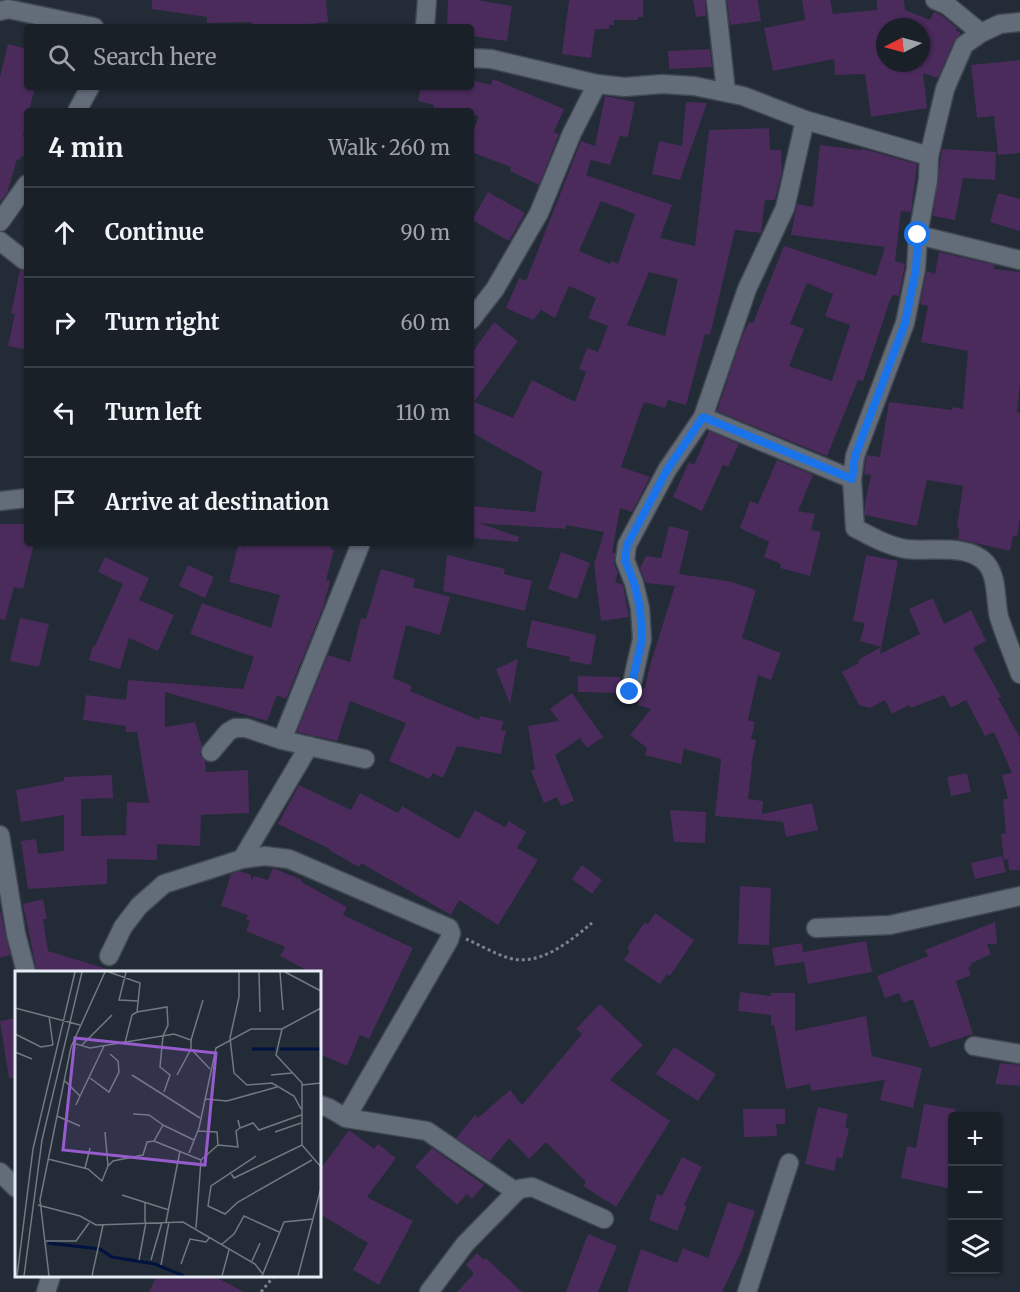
<!DOCTYPE html>
<html lang="en">
<head>
<meta charset="utf-8">
<style>
  body { margin:0; font-family:Merriweather,serif; background:#272d34; color:#f1f3f6 }
  .controls { position:absolute; right:18px; bottom:18px; display:grid; overflow:hidden; border-radius:6px; box-shadow:0 2px 4px #0004 }
  .controls button { width:54px; height:54px; display:grid; place-items:center; padding:0; border:0; border-bottom:2px solid #383e45; background:#1a2028; color:#f1f3f6; font:30px sans-serif }
  .compass { position:absolute; left:876px; top:18px; width:54px; height:54px; border-radius:50%; background:#1a2028; box-shadow:0 2px 4px #0004; rotate:264deg }
  .stop { position:absolute; width:18px; height:18px; margin:-14px; border:4px solid #1a73e8; border-radius:50%; background:#fff }
  .stop.end { background:#1a73e8; border-color:#fff; box-shadow:0 2px 6px #0008 }
  .list { margin:0; padding:0; list-style:none }
  h2 { display:flex; justify-content:space-between; align-items:center; height:78px; margin:0; padding:0 24px; font-size:26px }
  h2 small { font-size:20px; font-weight:400; color:#9fa3a8 }
  .list li { display:grid; grid-template-columns:39px 1fr auto; gap:18px; align-items:center; box-sizing:border-box; height:90px; padding:0 24px; border-top:2px solid #383e45 }
  .list b { display:block; font-size:22px; white-space:nowrap }
  .list em { font-size:20px; font-style:normal; color:#9fa3a8 }
  .icon { flex:none; width:33px; height:33px; fill:none; stroke:currentColor; stroke-width:2; stroke-linecap:round; stroke-linejoin:round }
  .map { position:relative; flex:none; width:1020px; height:1292px; overflow:hidden }
  .search { position:absolute; background:#1a2028; box-shadow:0 2px 4px #0004; left:24px; top:24px; width:450px; height:66px; display:flex; align-items:center; gap:15px; box-sizing:border-box; padding:0 21px; border-radius:6px; color:#9fa3a8; font-size:22px }
  .panel { position:absolute; background:#1a2028; box-shadow:0 2px 4px #0004; left:24px; top:108px; width:450px; height:438px; border-radius:6px }
  .map>svg:first-child { display:block }
</style>
</head>
<body>
<div class="map">
<svg width="1020" height="1292" viewBox="0 0 1020 1292">
  <rect width="100%" height="100%" fill="#222b36"/>
  <g fill="#4a2b5c" fill-rule="evenodd">
    <path d="M152,0H326L328,22L282,27H252V22L207,23V17L152,9Z"/>
    <path d="M448,0H477L512,6L507,41L471,36V27H447Z"/>
    <path d="M569,0H643V17H638V20H614V25H609V29H595L591,58L562,54Z"/>
    <path d="M693,0H705L706,16L696,17Z"/>
    <path d="M727,0H758L761,21L730,25Z"/>
    <path d="M802,0H830L833,14L877,10V0H904L905,10L930,20L934,12L941,15L957,28L956,31L960,32V34L954,41L938,78L923,73L927,108L871,117L865,74L835,75L834,59L773,71L764,28L805,20ZM885,27H921V37L925,39L921,50V63H885Z"/>
    <path d="M8,44L27,49V87H35L29,111H27L23,137L27,138V157L21,156L20,160L17,159L7,193L0,202V77Z"/>
    <path d="M710,49L712,67L669,69L668,51Z"/>
    <path d="M1020,60V153L998,155L994,116L977,118L971,65Z"/>
    <path d="M493,79L564,109L554,132L559,134L539,185L510,171L511,167L471,152V137L479,116L471,114V111H433L434,105L418,101L421,87H471V80L491,85Z"/>
    <path d="M605,96L635,102L628,137L620,136L610,165L591,160L586,175L672,205L660,238L695,246L709,130L769,128L770,150H781L782,171L775,200H765L761,233L735,230L710,335L705,334L686,405L668,400L665,408L644,402L621,467L650,477L632,512L620,508L612,553H615L614,564L618,573L615,582L623,585L629,617L601,621L594,564L604,532L566,525V529L479,523L519,537L518,542L471,538V506L535,512L542,472L471,432V354L494,322L518,341L474,402L513,418L532,380L575,402L586,372L579,369L587,348L598,352L608,326L588,318L596,298L569,286L555,318L541,310L533,320L506,308L519,278L526,281L581,141L595,146ZM601,201L635,214L618,264L611,261L610,264L579,251ZM649,272L678,279L665,336L627,325Z"/>
    <path d="M686,102L707,103L680,180L652,174L659,141L682,146Z"/>
    <path d="M820,145L861,150L863,149L917,164L911,212L901,211L895,261L905,264L899,296L893,295L890,300L863,381L858,380L827,456L717,411L742,337L749,322L753,323L784,246L876,276L885,247L791,235L797,204L813,207ZM807,283L833,294L825,316L850,325L832,381L789,366L804,329L790,324Z"/>
    <path d="M942,149L996,152L995,180L963,178L955,220L933,216Z"/>
    <path d="M488,192L525,213L509,241L472,220Z"/>
    <path d="M998,193L1020,199V231L990,222Z"/>
    <path d="M939,252L995,265L994,269L1020,272V382L1017,412L1020,413V517L1017,537L1013,536L1010,551L958,539L959,528L957,527L963,486L927,480L917,526L865,515V503L871,475L864,474L866,459L867,455L880,457L889,402L952,410L953,407L963,409L968,351L921,342L928,306L920,304L927,271L935,274Z"/>
    <path d="M20,270L27,271V350L8,346L15,314H11Z"/>
    <path d="M709,431L739,444L728,467L723,465L702,511L673,497L689,462L694,465Z"/>
    <path d="M777,460L813,475L798,511L815,514L811,530L821,532L810,576L780,568L781,564L764,557L769,542L740,528L750,501L758,504Z"/>
    <path d="M0,524H27V543H34L23,589L14,587L5,620L0,619Z"/>
    <path d="M669,526L689,531L679,574L728,581L756,590L742,638L781,653L771,680L758,675L748,720L755,722L751,739L756,740L751,766H752L748,799L763,801L762,814L812,803L818,830L786,837L783,822L715,816L721,759L684,749L681,764L645,755L647,748L630,735L651,709L637,705L643,688H645L650,665L675,586L646,583L640,568L646,556L661,558Z"/>
    <path d="M246,543H333L331,549L334,550L326,580L330,581L324,605L286,699L277,695L267,721L165,692V727L195,722L202,746L200,755L205,761L206,772L248,770L249,813L201,815L200,846L157,844V860L107,859V884L28,889L21,841L36,839L38,854L64,851V815L21,822L16,790L64,781V777L112,775L113,798L81,799V836L126,835L127,802L149,803L137,732H126V726L83,720L86,695L126,700L128,680L243,689L254,657L190,634L202,603L271,628L280,595L229,582L238,545L245,547Z"/>
    <path d="M561,552L590,563L577,599L548,589Z"/>
    <path d="M447,555L505,569L504,574L532,581L525,611L443,591Z"/>
    <path d="M866,555L898,561L880,654L920,634L909,609L933,598L944,624L971,610L986,641L973,648L1001,697L998,698L1020,738V870H1009L1008,859L1004,860L1001,834L1006,833L1003,799H1008L1002,775L1012,773L994,732L985,736L966,700L951,708L944,695L911,708L909,705L892,714L885,700L870,708L859,705L842,672L859,663L858,660L881,647L860,641L865,623L853,621Z"/>
    <path d="M105,557L149,578L139,600L174,615L158,651L129,638L120,669L89,660L93,646H95L123,584L98,572Z"/>
    <path d="M188,565L214,577L205,598L179,586Z"/>
    <path d="M381,569L415,579L413,587L450,597L440,635L406,625L393,678L412,686L410,691L479,720L480,716L504,721L501,730H506L501,754L457,746L443,778L433,773L429,779L389,761L406,723L350,701L337,741L297,732L328,655L350,662L361,618L366,619Z"/>
    <path d="M20,618L49,624L39,667L10,661Z"/>
    <path d="M532,620L596,635L591,665L569,661L570,657L526,647Z"/>
    <path d="M518,659L510,704L496,669Z"/>
    <path d="M578,676L619,677L621,680L619,693L578,692Z"/>
    <path d="M572,693L603,737L587,748L580,738L555,755L574,801L561,806L557,797L544,803L531,771L535,769L528,726L559,721L550,709Z"/>
    <path d="M967,773L971,792L951,796L947,777Z"/>
    <path d="M299,785L351,810L360,793L398,813L402,806L459,839L475,810L505,827L509,821L526,832L517,848L538,860L498,925L459,900L451,915L361,863L359,867L329,850L330,849L278,824Z"/>
    <path d="M670,810L706,812L705,843L674,842Z"/>
    <path d="M1002,856L1006,872L975,879L971,863Z"/>
    <path d="M582,865L602,880L592,894L572,879Z"/>
    <path d="M273,868L302,880L301,882L347,907L343,915L413,948L369,1039L360,1035L347,1066L320,1054V972H310L280,956L285,947L246,931L250,921L246,919L248,915L221,906L231,874L240,871L251,875V882L254,876L268,880Z"/>
    <path d="M740,886L771,888L769,945L738,944Z"/>
    <path d="M43,899L47,919H43L48,951L107,969V972H37L23,904Z"/>
    <path d="M0,910L10,955L0,958Z"/>
    <path d="M655,913L694,940L670,976L667,974L660,984L624,960L630,951L627,948L645,922L648,924Z"/>
    <path d="M995,922L997,944H987L991,954L970,964L971,966L968,968L971,975L956,981L973,1034L930,1048L913,999L903,1003L899,993L885,998L877,976L928,956L925,950Z"/>
    <path d="M866,941L872,972L808,984L804,962L775,966L772,948L802,943L803,952Z"/>
    <path d="M740,992L771,996V993H795V1031L866,1016L872,1056L922,1068L913,1108L880,1100L885,1080L811,1091L810,1084L786,1089L774,1025H771V1015L738,1011Z"/>
    <path d="M600,1004L643,1045L610,1080L670,1121L616,1207L583,1186L586,1182L546,1142L529,1159L509,1138L490,1161L456,1138L475,1115L478,1118L510,1090L522,1105L582,1034L576,1029Z"/>
    <path d="M16,1018V1078H9L0,1021Z"/>
    <path d="M674,1047L716,1074L698,1101L656,1074Z"/>
    <path d="M1000,1063L1020,1065V1086L995,1084Z"/>
    <path d="M924,1104L955,1109L954,1116H952L948,1150H952V1189L901,1178L907,1146L916,1148Z"/>
    <path d="M818,1107L848,1114L845,1127L849,1129L842,1159L837,1157L834,1171L805,1164Z"/>
    <path d="M743,1109H785V1124H776L777,1136L744,1137Z"/>
    <path d="M349,1130L374,1149L378,1144L396,1158L367,1197L413,1221L379,1285L353,1270L368,1243L320,1214V1170Z"/>
    <path d="M432,1148L484,1185L472,1199L467,1194L457,1205L415,1167Z"/>
    <path d="M682,1157L702,1167L684,1205L687,1206L677,1231L649,1220L657,1194L662,1196Z"/>
    <path d="M728,1202L755,1211L742,1250L722,1292H627L641,1249L677,1263L683,1248L708,1258Z"/>
    <path d="M588,1234L617,1246L598,1292H566Z"/>
    <path d="M477,1253L484,1260L486,1258L522,1292H457L473,1275V1272L466,1265Z"/>
    <path d="M157,1275H212L244,1292H149Z"/>
  </g>
  <g fill="none" stroke-linecap="round" stroke-linejoin="round">
    <g stroke="#414751" stroke-width="21">
      <g id="minor">
        <path d="M716,0L726,92"/>
        <path d="M935,0L947,5L981,33"/>
        <path d="M0,11L8,9L94,27"/>
        <path d="M1020,22L1000,24L981,33L964,45L945,89L929,156L928,180L918,235L916,269L905,323L855,456L852,479L855,528C870,536 888,546 906,549C930,552 968,543 986,563C998,577 995,601 999,617C1005,636 1013,655 1020,674"/>
        <path d="M425,27L427,0"/>
        <path d="M471,58L491,59L597,84L625,87L662,84L694,86L743,96L805,120L929,156"/>
        <path d="M77,111L90,87"/>
        <path d="M805,120L785,208L747,289L703,417L852,479"/>
        <path d="M0,222L27,184"/>
        <path d="M918,235L1020,260"/>
        <path d="M0,241L24,260H27"/>
        <path d="M471,320L495,289L539,213L572,133L597,84"/>
        <path d="M0,501L27,498"/>
        <path d="M630,692L642,639L640,608L634,583L625,560L627,545L667,470L703,417"/>
        <path d="M282,740L361,543"/>
        <path d="M211,752L228,732L235,728H246L282,740L365,759"/>
        <path d="M0,835L16,934L26,972"/>
        <path d="M242,859L309,746"/>
        <path d="M816,928L890,925L1020,896"/>
        <path d="M109,956L123,927L139,906L164,884L242,859L265,856L289,859L449,928L451,933L449,940L346,1118"/>
        <path d="M974,1046L1020,1054"/>
        <path d="M320,1105L329,1108L346,1118L427,1131L516,1192"/>
        <path d="M0,1172L16,1188"/>
        <path d="M46,1292L51,1276"/>
        <path d="M429,1292L465,1244L519,1189L532,1187L604,1219"/>
        <path d="M747,1292L789,1163"/>
      </g>
    </g>
    <g stroke="#7a828b" stroke-width="3" stroke-dasharray="3 3" stroke-linecap="butt">
      <path d="M466,939C480,945 495,954 509,958C540,967 570,941 592,923"/>
      <path d="M261,1292L274,1276"/>
    </g>
    <use href="#minor" stroke="#636d7a" stroke-width="18"/>
  </g>
  <g fill="none" stroke-linecap="round" stroke-linejoin="round">
    <path stroke="#1a73e8" stroke-width="8" d="M630,692L642,639L640,608L634,583L625,560L627,545L667,470L703,417L852,479L855,456L905,323L916,269L918,235"/>
  </g>
  <g transform="translate(15 971)">
    <rect width="306" height="306" fill="#222b36"/>
    <path fill="none" stroke="#00123f" stroke-width="3" d="M237,78H260M265,78H306M33,272L85,278L97,286L140,293L169,305"/>
    <path fill="none" stroke="#717982" stroke-width="1.5" d="M94,1L125,12L122,41L117,44L110,72M111,1L104,29L123,30M224,1V26L215,67L219,102L232,114L257,112L279,125L286,138M244,1L245,41M265,1L268,39M270,1L306,20M0,37L65,54M122,41L152,36L153,54L148,65L145,96L155,104L149,121M34,45L38,74M267,58L261,84L287,112V174L306,196M0,63L26,76L38,74M176,69L188,29M58,72L75,77L159,63L176,69V78L195,98M66,75L97,44M0,81L17,88M117,104L185,147M162,104L176,78M256,104L277,102M75,107L94,121L104,101L103,90L95,83M50,110L65,125L61,134M287,114L306,112M65,125L89,75M190,128L212,130L262,116M118,143L134,144L148,154M42,145L65,155M223,149L225,157L238,152L244,159L286,144M183,160L202,161L203,174L223,176L221,160L225,157M260,161L286,152M139,170L186,189L181,257M174,182L184,157L201,77L236,58H267L306,37M241,185L196,215L193,235L210,243L223,231L297,189M33,188L73,198L87,210L93,195L90,161M186,189L203,174M93,195L98,190L128,184L132,171L139,170L148,154L179,169M70,197L75,177M215,201L219,207L287,174M107,224L154,239M130,232V251M23,234L65,245L81,254L168,251L240,293L247,302M151,251L165,180M31,270H61L74,252M206,274L219,263L229,245L264,261M124,289L131,251M136,289L147,251M237,290L245,272M166,293L175,268L191,271L195,266M146,294L154,251M2,305L18,178L60,1M9,305L27,169L67,1M34,305L25,229L56,76L90,1M77,305L88,254M207,305L214,279M247,305L269,251L298,248M283,305L306,217"/>
    <path fill="#965ccc" fill-opacity="0.15" stroke="#965ccc" stroke-width="3" d="M60,67L201,82L190,194L48,179Z"/>
    <rect width="306" height="306" fill="none" stroke="#e7edf4" stroke-width="3"/>
  </g>
</svg>
<div class="controls">
<button>+</button>
<button>−</button>
<button><svg class="icon" aria-label="layers" viewBox="0 0 24 24"><path d="M12 4l9 5-9 5-9-5zM3 14l9 5 9-5"/></svg></button>
</div>
<svg class="compass" viewBox="-18 -18 36 36"><path d="M0-13l5 13h-10z" fill="#e53935"/><path d="M0 13l5-13h-10z" fill="#9fa3a8"/></svg>
<div class="stop" style="left:918px;top:235px"></div>
<div class="stop end" style="left:630px;top:692px"></div>
<div class="search"><svg class="icon" aria-label="search" viewBox="0 0 24 24"><circle cx="10" cy="10" r="6"/><path d="M15 15l6 6"/></svg>Search here</div>
<section class="panel">
<h2>4 min<small>Walk · 260 m</small></h2>
<ul class="list">
<li><svg class="icon" aria-label="ahead" viewBox="0 0 24 24"><path d="M12 20V5M6 11l6-6 6 6"/></svg><div><b>Continue</b></div><em>90 m</em></li>
<li><svg class="icon" aria-label="right" viewBox="0 0 24 24"><path d="M7 20v-9h11M14 6l5 5-5 5"/></svg><div><b>Turn right</b></div><em>60 m</em></li>
<li><svg class="icon" aria-label="left" viewBox="0 0 24 24"><path d="M17 20v-9H6M10 6l-5 5 5 5"/></svg><div><b>Turn left</b></div><em>110 m</em></li>
<li><svg class="icon" aria-label="arrive" viewBox="0 0 24 24"><path d="M6 21V4h12l-3 4 3 4H6"/></svg><div><b>Arrive at destination</b></div></li>
</ul>
</section>
</div>
</body>
</html>
